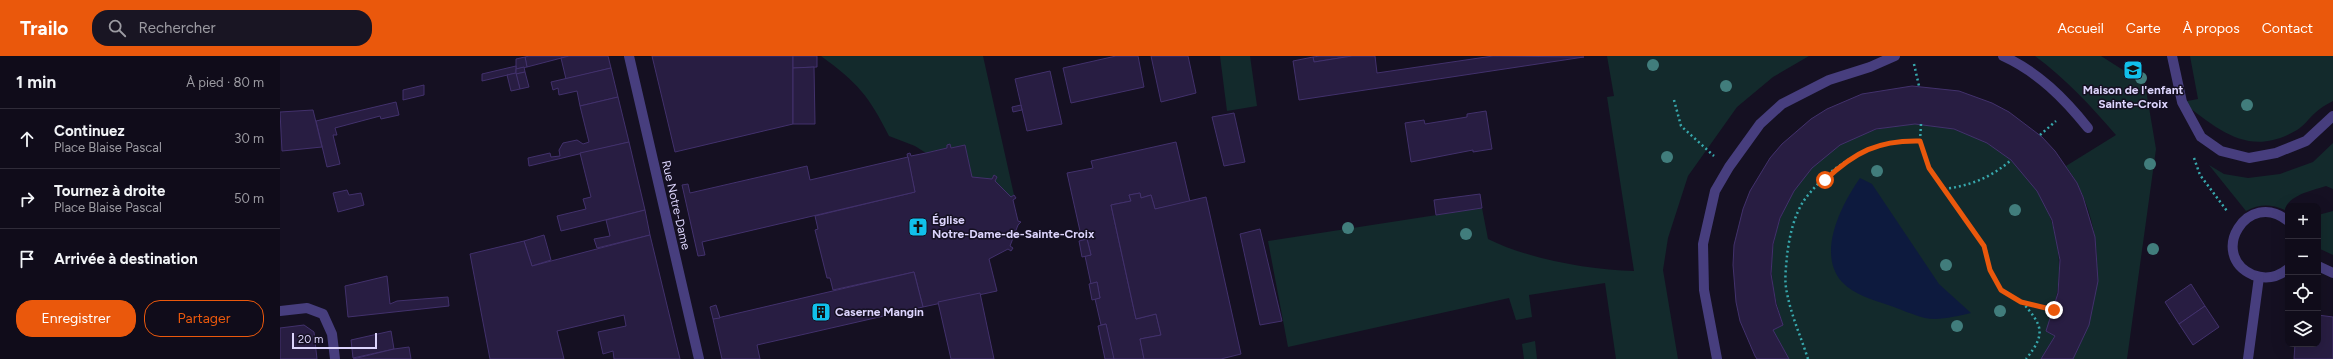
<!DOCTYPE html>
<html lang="fr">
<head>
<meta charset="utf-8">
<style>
  body { margin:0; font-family:Figtree,sans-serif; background:#191523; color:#f1f3f6 }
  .controls { position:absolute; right:12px; bottom:12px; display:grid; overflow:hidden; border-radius:8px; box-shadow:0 4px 16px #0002 }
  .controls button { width:36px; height:36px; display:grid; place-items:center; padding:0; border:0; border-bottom:1px solid #302c39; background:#100c1a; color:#f1f3f6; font:20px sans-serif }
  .scale { position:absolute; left:12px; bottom:10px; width:85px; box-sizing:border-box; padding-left:4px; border:2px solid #dcd4fc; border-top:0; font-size:11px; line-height:14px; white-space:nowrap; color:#dcd4fc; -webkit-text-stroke:3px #151022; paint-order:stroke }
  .stop { position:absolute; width:12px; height:12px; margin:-9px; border:3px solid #ea580c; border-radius:50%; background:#fff }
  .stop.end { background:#ea580c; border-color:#fff; box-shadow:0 1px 4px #0008 }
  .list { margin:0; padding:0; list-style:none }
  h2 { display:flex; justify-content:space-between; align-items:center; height:52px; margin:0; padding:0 16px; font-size:17px }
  h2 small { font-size:13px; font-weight:400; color:#9c9ba2 }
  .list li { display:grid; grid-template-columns:26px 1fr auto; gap:12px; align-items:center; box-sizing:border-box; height:60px; padding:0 16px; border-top:1px solid #302c39 }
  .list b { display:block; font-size:15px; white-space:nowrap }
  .list p { margin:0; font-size:13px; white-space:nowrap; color:#9c9ba2 }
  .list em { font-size:13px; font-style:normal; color:#9c9ba2 }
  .actions { display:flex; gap:8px; padding:12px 16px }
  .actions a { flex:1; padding:9px 0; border:1px solid #ea580c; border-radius:16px; text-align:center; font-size:14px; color:#ea580c }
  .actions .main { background:#ea580c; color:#fff }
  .icon { flex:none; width:22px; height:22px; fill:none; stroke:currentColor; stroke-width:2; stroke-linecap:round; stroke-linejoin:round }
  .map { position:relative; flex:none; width:2053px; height:303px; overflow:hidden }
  header { display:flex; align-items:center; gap:24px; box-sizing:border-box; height:56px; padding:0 20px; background:#ea580c; color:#fff }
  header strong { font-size:19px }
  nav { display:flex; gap:22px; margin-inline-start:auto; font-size:14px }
  .search { width:280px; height:36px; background:#191523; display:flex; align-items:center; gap:10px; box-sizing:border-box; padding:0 14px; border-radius:16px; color:#9c9ba2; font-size:15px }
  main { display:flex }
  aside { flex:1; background:#100c1a }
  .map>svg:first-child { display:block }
</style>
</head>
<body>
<header>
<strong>Trailo</strong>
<div class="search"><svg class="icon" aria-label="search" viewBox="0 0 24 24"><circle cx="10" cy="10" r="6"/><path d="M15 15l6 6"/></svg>Rechercher</div>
<nav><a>Accueil</a><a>Carte</a><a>À propos</a><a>Contact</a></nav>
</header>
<main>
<aside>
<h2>1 min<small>À pied · 80 m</small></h2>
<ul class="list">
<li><svg class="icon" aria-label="ahead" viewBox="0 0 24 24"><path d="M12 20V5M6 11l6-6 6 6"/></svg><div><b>Continuez</b><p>Place Blaise Pascal</p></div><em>30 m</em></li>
<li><svg class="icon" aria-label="right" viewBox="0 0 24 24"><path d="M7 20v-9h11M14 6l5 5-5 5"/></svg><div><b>Tournez à droite</b><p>Place Blaise Pascal</p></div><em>50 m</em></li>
<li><svg class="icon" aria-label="arrive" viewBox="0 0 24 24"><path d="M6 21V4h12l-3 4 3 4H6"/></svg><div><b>Arrivée à destination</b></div></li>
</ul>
<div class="actions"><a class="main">Enregistrer</a><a>Partager</a></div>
</aside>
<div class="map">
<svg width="2053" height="303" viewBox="0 0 2053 303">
  <rect width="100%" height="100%" fill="#151022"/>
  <g fill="#132a2c">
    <path d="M541,0H703L734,139L731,141L715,125L717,121L714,119L712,123L692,121L685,89L671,92L670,88L667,89V92L646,97L635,90L609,80C589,40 578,27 541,0Z"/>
    <path d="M940,0H970L977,50L947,55Z"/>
    <path d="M1327,0H1529L1493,21L1457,51L1408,120L1388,182L1383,214L1398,303H1336L1325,227L1249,239L1252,261L1236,264L1229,242L1008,291L988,185L1202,152L1208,183C1248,203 1310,214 1354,215L1327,41L1334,40Z"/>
    <path d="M1755,0H1821L1865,28L1876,93L1847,303H1793C1825,243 1827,167 1786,110L1836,79C1811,50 1786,23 1755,0Z"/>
    <path d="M1910,0H2053V45C2047,48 2040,52 2035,57C2029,62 2024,70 2017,74C1970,102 1940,75 1902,46L1918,43Z"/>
    <path d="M1635,68C1653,69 1671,71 1688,78C1768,110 1799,197 1766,275L1775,280L1761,303H1509L1493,274L1503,269C1498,253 1493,236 1492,219C1488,160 1526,100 1581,78C1598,72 1616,70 1635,68Z"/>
    <path d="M2053,87V133L2046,130C2034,134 2008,139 2005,154C1990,148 1980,148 1966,155L1929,109L1944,118L1968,122L2000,118L2033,106Z"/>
    <path d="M2053,155V199L2038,192V159Z"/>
    <path d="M1255,285L1257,303H1244L1242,288Z"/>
  </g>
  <path fill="#0d1a3e" d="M1580,122L1592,128L1659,228L1691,257C1677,260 1659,265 1645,262C1633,259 1620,253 1608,249C1593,244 1573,238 1562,226C1536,197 1562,148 1580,122Z"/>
  <g fill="#281d42" stroke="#42316c">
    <path d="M249,0H289L247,11L245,1Z"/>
    <path d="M289,0H328L331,12L286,23L281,2Z"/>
    <path d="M372,0H513V68L395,96Z"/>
    <path d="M513,0H537V11L513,12Z"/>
    <path d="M836,0H858L864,31L791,47L783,12Z"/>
    <path d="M871,0H908L916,37L881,46Z"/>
    <path d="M1040,0H1072L1034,6L1033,1Z"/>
    <path d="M1072,0H1095L1097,17L1213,0L1304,1L1019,44L1013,5L1033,1L1034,6Z"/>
    <path d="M245,1L247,11L236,13V3Z"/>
    <path d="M236,10V17L202,25V18Z"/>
    <path d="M244,11L245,16L236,18V13Z"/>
    <path d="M534,11L535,68H513V12Z"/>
    <path d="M331,12L338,41L300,50L297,35L279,39L278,32L273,34L271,26Z"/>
    <path d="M770,15L782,68L747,75L735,23Z"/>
    <path d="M245,16L249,31L240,33L236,18Z"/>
    <path d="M236,17L240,33L231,35L227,19Z"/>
    <path d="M144,29V39L123,44V34Z"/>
    <path d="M1632,30L1679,35L1712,47L1729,56L1762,81L1775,95L1797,127L1803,141L1815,181L1818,225L1809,269L1793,303H1761L1775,280L1766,275L1778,237L1780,204L1772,164L1757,135L1731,104L1707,87L1674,73L1635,68L1596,73L1560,89L1532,112L1514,135L1500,162L1493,188L1491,218L1496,248L1503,269L1493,274L1509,303H1477L1475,300L1460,265L1456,246L1453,209L1454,189L1463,153L1470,135L1490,102L1502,88L1531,63L1547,53L1582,38Z"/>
    <path d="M338,41L349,86L249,110L248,102L270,97L271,101L280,100L279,94L283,87L297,84L303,88L309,86L300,50Z"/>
    <path d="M116,46L119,59L101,63L100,60L55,72L57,79H53L60,108L47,111L36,65Z"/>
    <path d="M741,49L742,54L733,56L732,51Z"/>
    <path d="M33,54L42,91L2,95L0,56Z"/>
    <path d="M1206,55L1212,93L1193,96V94L1131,106L1125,67L1144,64L1145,68L1187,61V58Z"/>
    <path d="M954,57L965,106L944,110L932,61Z"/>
    <path d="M349,86L365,154L281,175L277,160L306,153L303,143L311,141L300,97Z"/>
    <path d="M896,86L910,146L875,153L871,139L861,142L860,137L849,139L851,145L831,149L856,263L876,258L881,279L860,283L864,303H833L826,268L821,269L815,243L820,242L817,226L811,228L805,200L811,199L807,183L802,184L787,117L813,112L811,105Z"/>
    <path d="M670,88L671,92L685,89L692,121L712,123L714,119L717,121L715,125L731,141L734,139L736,142L733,144L738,165L741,166L738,169L730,190L733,192L731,195L728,193L709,203L717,235L643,251L634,216L553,234L550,222H547L535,174L538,173L535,160L635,136L627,98L630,97L631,100L646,97L667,92V89Z"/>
    <path d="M628,101L635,136L422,186L425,199L418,200L402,129L408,128L410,137L527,110L530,124Z"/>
    <path d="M67,134L69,139L81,137L84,149L58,156L53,137Z"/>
    <path d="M860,137L861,142L871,139L875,153L926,141L961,298L941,303H864L860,283L881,279L876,258L856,263L831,149L851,145L849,139Z"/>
    <path d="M1200,138L1202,152L1156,159L1154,144Z"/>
    <path d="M365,154L370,179L317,192L314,183L330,180L326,164Z"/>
    <path d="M980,173L1002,265L980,269L960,178Z"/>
    <path d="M264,179L271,204L252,210L244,185Z"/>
    <path d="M370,179L400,303H334L333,295L323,298L318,276L346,270L344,259L277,275L284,303H210L190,198L244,185L252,210Z"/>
    <path d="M807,183L811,199L802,201L799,185Z"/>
    <path d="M634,216L643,251L477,289L480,303H442L433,263Z"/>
    <path d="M107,220L110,248L117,245L168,241L169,250L68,261L65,230Z"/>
    <path d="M817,226L820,242L812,244L809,228Z"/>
    <path d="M1911,228L1925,250L1899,268L1885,246Z"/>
    <path d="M700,237L714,303H671L658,246Z"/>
    <path d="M436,249L440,262L433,263L430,251Z"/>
    <path d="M1925,250L1939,271L1913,289L1899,268Z"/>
    <path d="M2038,259L2053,261V303H2014L2015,288H2038Z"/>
    <path d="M826,268L834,303H825L818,270Z"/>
    <path d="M24,269L34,276L37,303H0V272Z"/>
    <path d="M111,275L114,293L73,302L71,284Z"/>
    <path d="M129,291L131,303H73L114,293Z"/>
  </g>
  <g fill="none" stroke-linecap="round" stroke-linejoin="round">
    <g stroke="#37a8ad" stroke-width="2.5" stroke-dasharray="2 3" stroke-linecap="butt">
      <path d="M1634,8L1639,30"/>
      <path d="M1394,44L1401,70L1434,100"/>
      <path d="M1641,68L1640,85L1649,112L1705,190L1710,214L1721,234L1741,246L1774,254"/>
      <path d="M1760,79L1776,65"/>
      <path d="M1914,102L1920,119L1947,155"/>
      <path d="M1664,133C1690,130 1712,121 1731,104"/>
      <path d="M1742,246C1762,269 1767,277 1746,303"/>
      <path d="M1528,303C1521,281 1511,259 1507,237C1504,225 1506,212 1507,200C1509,182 1514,158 1525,143C1553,106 1594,84 1640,85"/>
    </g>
    <g stroke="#473e7e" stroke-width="10">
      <path d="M349,0L419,303"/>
      <path d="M1723,0C1758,16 1784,42 1808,72"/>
      <path d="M1892,0L1902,46L1921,81L1941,95L1969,102L1996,97L2026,85L2053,60"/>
      <path d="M2008,165C1968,132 1927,199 1973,219C1986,224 1998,221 2008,213"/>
      <path d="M2038,210L2053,217"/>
      <path d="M0,255L27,252L43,258L52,278L55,303"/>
      <path d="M1437,303L1424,234L1423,188L1435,135L1449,111L1480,68L1502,48L1549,24L1590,11L1615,0"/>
      <path d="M1968,303L1979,221"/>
    </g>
  </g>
  <g fill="#417d7c">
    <circle cx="1373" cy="9" r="6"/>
    <circle cx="1861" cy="22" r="6"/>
    <circle cx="1446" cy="30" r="6"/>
    <circle cx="1967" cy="49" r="6"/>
    <circle cx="1387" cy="101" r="6"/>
    <circle cx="1870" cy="108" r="6"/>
    <circle cx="1597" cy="115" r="6"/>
    <circle cx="1735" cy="154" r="6"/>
    <circle cx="1068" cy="172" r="6"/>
    <circle cx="1186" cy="178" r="6"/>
    <circle cx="1873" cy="193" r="6"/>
    <circle cx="1666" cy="209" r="6"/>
    <circle cx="1720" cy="255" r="6"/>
    <circle cx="1677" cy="270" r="6"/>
  </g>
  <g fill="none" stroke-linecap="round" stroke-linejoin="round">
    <path stroke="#ea580c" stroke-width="5" d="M1545,124C1575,96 1598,84 1640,85L1649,112L1704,190L1710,214L1721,234L1741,246L1774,254"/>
  </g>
  <defs>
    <g id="school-square" transform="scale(1)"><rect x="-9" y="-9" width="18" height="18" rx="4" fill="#11c0eb" stroke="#151022"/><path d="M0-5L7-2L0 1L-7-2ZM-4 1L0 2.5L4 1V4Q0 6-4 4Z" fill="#111"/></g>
    <g id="church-square" transform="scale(1)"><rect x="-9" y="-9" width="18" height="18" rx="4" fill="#11c0eb" stroke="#151022"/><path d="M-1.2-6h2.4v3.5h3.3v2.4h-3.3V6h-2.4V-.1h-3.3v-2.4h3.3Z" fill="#111"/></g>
    <g id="building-square" transform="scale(1)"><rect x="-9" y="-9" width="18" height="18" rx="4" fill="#11c0eb" stroke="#151022"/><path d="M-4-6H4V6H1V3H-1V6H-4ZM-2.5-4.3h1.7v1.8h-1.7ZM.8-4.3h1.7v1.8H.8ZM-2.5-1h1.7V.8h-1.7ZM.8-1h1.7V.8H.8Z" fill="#111"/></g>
  </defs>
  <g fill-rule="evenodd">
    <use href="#school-square" x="1853" y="14"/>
    <use href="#church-square" x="638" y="171"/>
    <use href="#building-square" x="541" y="256"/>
  </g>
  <g text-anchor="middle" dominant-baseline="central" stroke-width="3" stroke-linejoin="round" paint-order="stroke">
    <g font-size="12" font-weight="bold" fill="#dcd4fc" stroke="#151022" text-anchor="start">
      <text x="1853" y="34" text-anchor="middle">Maison de l'enfant<tspan x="1853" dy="14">Sainte-Croix</tspan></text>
      <text x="652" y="164">Église<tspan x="652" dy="14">Notre-Dame-de-Sainte-Croix</tspan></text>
      <text x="555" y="256">Caserne Mangin</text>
    </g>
    <g font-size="12" fill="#dcd4fc" stroke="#151022">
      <text transform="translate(396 149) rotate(77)">Rue Notre-Dame</text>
    </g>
  </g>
</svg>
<div class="controls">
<button>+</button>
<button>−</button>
<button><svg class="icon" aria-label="locate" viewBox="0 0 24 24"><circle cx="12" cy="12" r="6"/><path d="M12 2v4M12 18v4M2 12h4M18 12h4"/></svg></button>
<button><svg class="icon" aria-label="layers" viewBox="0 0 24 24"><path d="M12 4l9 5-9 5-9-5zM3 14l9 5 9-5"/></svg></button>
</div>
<div class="scale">20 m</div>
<div class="stop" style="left:1545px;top:124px"></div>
<div class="stop end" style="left:1774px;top:254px"></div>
</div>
</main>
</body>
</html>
